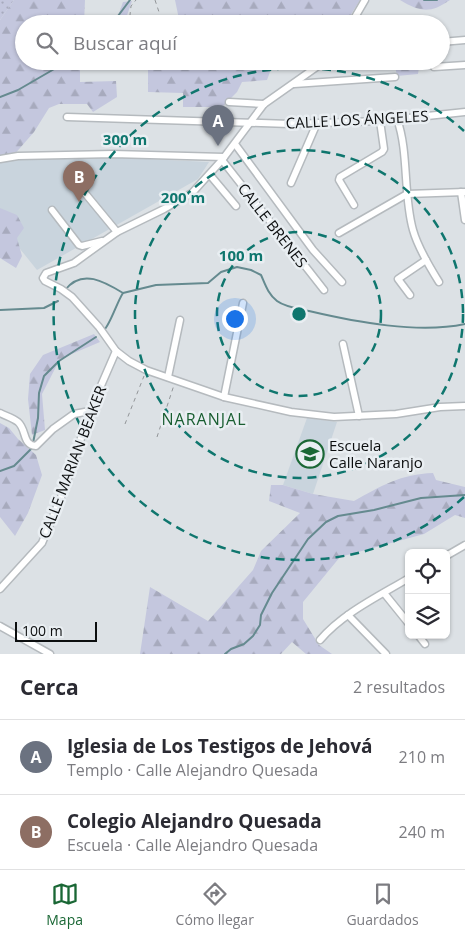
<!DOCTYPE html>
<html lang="es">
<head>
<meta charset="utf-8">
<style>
  body { margin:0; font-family:"Open Sans",sans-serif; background:#f2f2f3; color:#2b2b33 }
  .controls { position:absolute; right:15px; bottom:15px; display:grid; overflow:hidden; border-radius:8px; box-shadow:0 1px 4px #0004 }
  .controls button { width:45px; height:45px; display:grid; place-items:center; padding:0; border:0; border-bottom:1px solid #e1e1e2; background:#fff; color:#2b2b33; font:25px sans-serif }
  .scale { position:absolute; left:15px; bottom:12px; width:82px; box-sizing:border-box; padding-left:5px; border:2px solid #0c0e0f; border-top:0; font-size:14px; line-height:18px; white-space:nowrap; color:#0c0e0f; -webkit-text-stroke:4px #e9eef2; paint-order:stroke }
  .you { position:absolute; left:234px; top:318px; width:18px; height:18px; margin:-12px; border:4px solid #fff; border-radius:50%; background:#1a73e8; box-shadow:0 0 0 8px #1a73e833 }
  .badge { display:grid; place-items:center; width:32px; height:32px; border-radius:50%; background:#1a6735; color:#fff; font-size:16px; font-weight:700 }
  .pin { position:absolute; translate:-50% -41px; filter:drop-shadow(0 1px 2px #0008) }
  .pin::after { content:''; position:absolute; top:26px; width:18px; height:15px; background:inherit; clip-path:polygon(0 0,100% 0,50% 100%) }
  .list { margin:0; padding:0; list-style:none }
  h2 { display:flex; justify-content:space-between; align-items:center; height:65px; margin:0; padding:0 20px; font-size:21px }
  h2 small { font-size:16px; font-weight:400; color:#7c7c81 }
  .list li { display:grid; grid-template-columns:32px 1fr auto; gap:15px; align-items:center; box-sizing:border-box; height:75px; padding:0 20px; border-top:1px solid #e1e1e2 }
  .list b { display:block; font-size:19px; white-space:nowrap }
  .list p { margin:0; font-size:16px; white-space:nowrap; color:#7c7c81 }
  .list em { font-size:16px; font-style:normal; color:#7c7c81 }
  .icon { flex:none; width:28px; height:28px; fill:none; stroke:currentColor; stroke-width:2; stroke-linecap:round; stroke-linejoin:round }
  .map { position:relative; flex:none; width:465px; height:654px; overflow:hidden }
  .search { position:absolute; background:#fff; box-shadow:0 1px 4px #0004; left:15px; right:15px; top:15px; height:55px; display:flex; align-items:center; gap:12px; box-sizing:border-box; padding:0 18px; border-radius:28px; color:#7c7c81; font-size:19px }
  .sheet { height:215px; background:#fff }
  nav { display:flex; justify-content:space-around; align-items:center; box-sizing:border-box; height:70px; border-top:1px solid #e1e1e2; background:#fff; font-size:14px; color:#7c7c81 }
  nav a { display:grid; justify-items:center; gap:2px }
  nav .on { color:#1a6735 }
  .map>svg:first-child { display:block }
</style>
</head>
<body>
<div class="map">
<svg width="465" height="654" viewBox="0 0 465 654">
  <defs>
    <pattern id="grass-dots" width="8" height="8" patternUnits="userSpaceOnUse" patternTransform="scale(1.25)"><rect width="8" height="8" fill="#c4c7de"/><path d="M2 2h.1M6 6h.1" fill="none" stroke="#a7aabd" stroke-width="1.8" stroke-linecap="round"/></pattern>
    <pattern id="forest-firs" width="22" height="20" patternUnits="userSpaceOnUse" patternTransform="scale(1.25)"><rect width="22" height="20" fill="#c4c7de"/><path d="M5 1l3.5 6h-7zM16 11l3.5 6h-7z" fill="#a7aabd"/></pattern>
  </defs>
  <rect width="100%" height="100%" fill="#dce1e5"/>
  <g fill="#c9d4dd">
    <path d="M0,152L209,162L198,179L37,270L0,224Z"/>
    <path d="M307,418L337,422L313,494L283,485Z"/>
  </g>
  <path fill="url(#grass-dots)" d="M0,0H14L0,20Z"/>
  <g fill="url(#forest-firs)">
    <path d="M14,0H85L84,24H24V61H80V82L116,81L117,97L93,112L87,104H59L49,108L34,132L13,156L0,157V20Z"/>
    <path d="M175,0H360L345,24H180Z"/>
    <path d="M400,0H450C430,14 420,12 400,0Z"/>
    <path d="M132,1L124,24H115L123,2Z"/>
    <path d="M383,19L385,24H358L360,20Z"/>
    <path d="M148,61H274L267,80L242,82L237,92L222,107H183V93L148,92Z"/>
    <path d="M394,61H420L418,74L397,76Z"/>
    <path d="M0,208L17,215L24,228L17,238L22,256L16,268L0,258Z"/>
    <path d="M94,334L100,342L60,359L42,394L45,430L32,435L28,399L30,374L43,355Z"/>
    <path d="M0,423L9,428L18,439L36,455L42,475L28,513L15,536L0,517Z"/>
    <path d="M433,473L436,480L465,487V518L455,515L424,534L340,557L303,602V619L319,645L332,654H306L292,642L281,654H140L150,587L208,621L253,570L261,551L300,513L269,501L271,485H283L313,494L354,501C381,486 401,474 433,473Z"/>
  </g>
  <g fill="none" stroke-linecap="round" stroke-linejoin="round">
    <g stroke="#658a8f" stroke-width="2">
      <path d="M424,0H437"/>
      <path d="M112,24L130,0"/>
      <path d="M0,97L18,90L68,61"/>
      <path d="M65,290C82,268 105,282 123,293"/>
      <path d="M0,310L44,308L58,301"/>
      <path d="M104,330C110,325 117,302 123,293L156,285L208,283L221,272L237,267L251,270L261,275C265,284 268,294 277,301C285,307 299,309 309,311C356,322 418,334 465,324"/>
      <path d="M33,443L38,418L39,393L44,376L59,361L96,337"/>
      <path d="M0,471L14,466L32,448"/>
      <path d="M225,654L231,649L244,644L253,636L260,625L261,615L272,593L308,539L326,522L338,516L374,510L421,498L465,495"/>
    </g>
    <g stroke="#b5babe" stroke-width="9">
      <g id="minor">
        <path d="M351,24L365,0"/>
        <path d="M441,42L465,40"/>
        <path d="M325,61L264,104L222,160L192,193L164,209L117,232L74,263L46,273L43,278L45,281L61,289L72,297L99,327L116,351L129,361L146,370L224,397L291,412L334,417L396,414L440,407L465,406"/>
        <path d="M434,67L465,65"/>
        <path d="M294,84L395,77"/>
        <path d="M229,102L264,104"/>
        <path d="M67,117L290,124L380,121L465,112"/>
        <path d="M397,119C409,152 403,195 413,230C418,248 429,266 439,282"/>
        <path d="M235,144L313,250L342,282"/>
        <path d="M0,159L18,156L113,154L224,157"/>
        <path d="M222,160L324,290"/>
        <path d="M70,175L117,232"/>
        <path d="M210,175L236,206"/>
        <path d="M291,183L317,123"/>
        <path d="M461,192L465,220"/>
        <path d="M354,205L339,180L340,177L382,152L384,149L380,121"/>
        <path d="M52,210L79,245L82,246L102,241"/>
        <path d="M339,233L407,194L465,192"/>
        <path d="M410,295L398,279L426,260"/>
        <path d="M343,344L359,416"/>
        <path d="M168,377L180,320"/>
        <path d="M224,397L243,303"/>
        <path d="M0,413C6,416 13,418 18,422C27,430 22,445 36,446L53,429L74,414L90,411"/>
        <path d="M446,556L465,545"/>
        <path d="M0,589L42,543L64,490L90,411L116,351"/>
        <path d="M384,593L409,624"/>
        <path d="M348,615L386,654"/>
        <path d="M0,626L50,654"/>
        <path d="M418,635L425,644"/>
        <path d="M320,640C343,613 379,596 409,578"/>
      </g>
    </g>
    <g stroke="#929598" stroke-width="1" stroke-dasharray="4 4" stroke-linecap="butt">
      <path d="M155,0L162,21"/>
      <path d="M131,20L139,24"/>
      <path d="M129,24L131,6L136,0"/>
      <path d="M112,61L118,63H144"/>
      <path d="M125,424L144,376"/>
      <path d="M157,437L174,385"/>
    </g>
    <use href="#minor" stroke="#fff" stroke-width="6"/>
  </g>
  <g fill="none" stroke="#0f766e" stroke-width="2.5" stroke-dasharray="9 6">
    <circle cx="299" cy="314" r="82"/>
    <circle cx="299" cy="314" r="164"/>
    <path d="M464 497A246 246 0 1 1 464 131"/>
  </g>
  <defs>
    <g id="school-ring" transform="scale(1.4375)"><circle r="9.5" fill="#e9eef2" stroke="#1a6735" stroke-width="1.5"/><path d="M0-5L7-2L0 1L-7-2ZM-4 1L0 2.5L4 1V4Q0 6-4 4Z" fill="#1a6735"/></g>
  </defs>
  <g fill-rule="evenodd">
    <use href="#school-ring" x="310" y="454"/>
  </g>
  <g text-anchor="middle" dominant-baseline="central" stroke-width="5" stroke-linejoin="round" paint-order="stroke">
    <g font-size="15" fill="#0c0e0f" stroke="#e9eef2">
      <text transform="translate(357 119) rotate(-3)">CALLE LOS ÁNGELES</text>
      <text transform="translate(273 225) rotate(52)">CALLE BRENES</text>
      <text transform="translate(72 462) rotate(-69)">CALLE MARIAN BEAKER</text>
    </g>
    <g font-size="15" fill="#0c0e0f" stroke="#e9eef2" text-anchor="start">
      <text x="329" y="445">Escuela<tspan x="329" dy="17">Calle Naranjo</tspan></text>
    </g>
    <g font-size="16" letter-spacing="1" fill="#195e31" stroke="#e9eef2">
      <text x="204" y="419">NARANJAL</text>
    </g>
  </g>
  <circle cx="299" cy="314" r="8" fill="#0f766e" stroke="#e9eef2" stroke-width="2.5"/>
  <g font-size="15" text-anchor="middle" font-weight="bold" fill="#0f766e" stroke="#e9eef2" stroke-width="5" stroke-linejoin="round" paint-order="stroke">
    <text x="125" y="145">300 m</text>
    <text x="183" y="203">200 m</text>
    <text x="241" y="261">100 m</text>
  </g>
</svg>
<div class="controls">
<button><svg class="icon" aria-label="locate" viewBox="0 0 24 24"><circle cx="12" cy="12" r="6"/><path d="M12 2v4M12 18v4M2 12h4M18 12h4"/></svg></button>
<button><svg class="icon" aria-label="layers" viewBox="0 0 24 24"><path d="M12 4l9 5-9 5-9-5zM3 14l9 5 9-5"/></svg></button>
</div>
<div class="scale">100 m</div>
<div class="you"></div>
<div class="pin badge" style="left:218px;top:146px;background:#6b7280">A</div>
<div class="pin badge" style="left:79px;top:202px;background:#8d6e63">B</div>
<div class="search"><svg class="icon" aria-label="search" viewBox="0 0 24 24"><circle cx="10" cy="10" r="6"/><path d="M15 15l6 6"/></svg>Buscar aquí</div>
</div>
<section class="sheet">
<h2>Cerca<small>2 resultados</small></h2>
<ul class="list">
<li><span class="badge" style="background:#6b7280">A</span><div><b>Iglesia de Los Testigos de Jehová</b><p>Templo · Calle Alejandro Quesada</p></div><em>210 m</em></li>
<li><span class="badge" style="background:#8d6e63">B</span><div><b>Colegio Alejandro Quesada</b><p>Escuela · Calle Alejandro Quesada</p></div><em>240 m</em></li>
</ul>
</section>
<nav>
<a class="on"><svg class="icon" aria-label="map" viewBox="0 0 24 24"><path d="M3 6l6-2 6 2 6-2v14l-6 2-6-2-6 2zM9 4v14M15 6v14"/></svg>Mapa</a>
<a><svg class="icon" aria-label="directions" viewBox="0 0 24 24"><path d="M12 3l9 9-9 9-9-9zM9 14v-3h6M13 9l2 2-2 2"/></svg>Cómo llegar</a>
<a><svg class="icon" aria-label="saved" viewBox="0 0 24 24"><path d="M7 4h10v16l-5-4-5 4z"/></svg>Guardados</a>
</nav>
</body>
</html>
